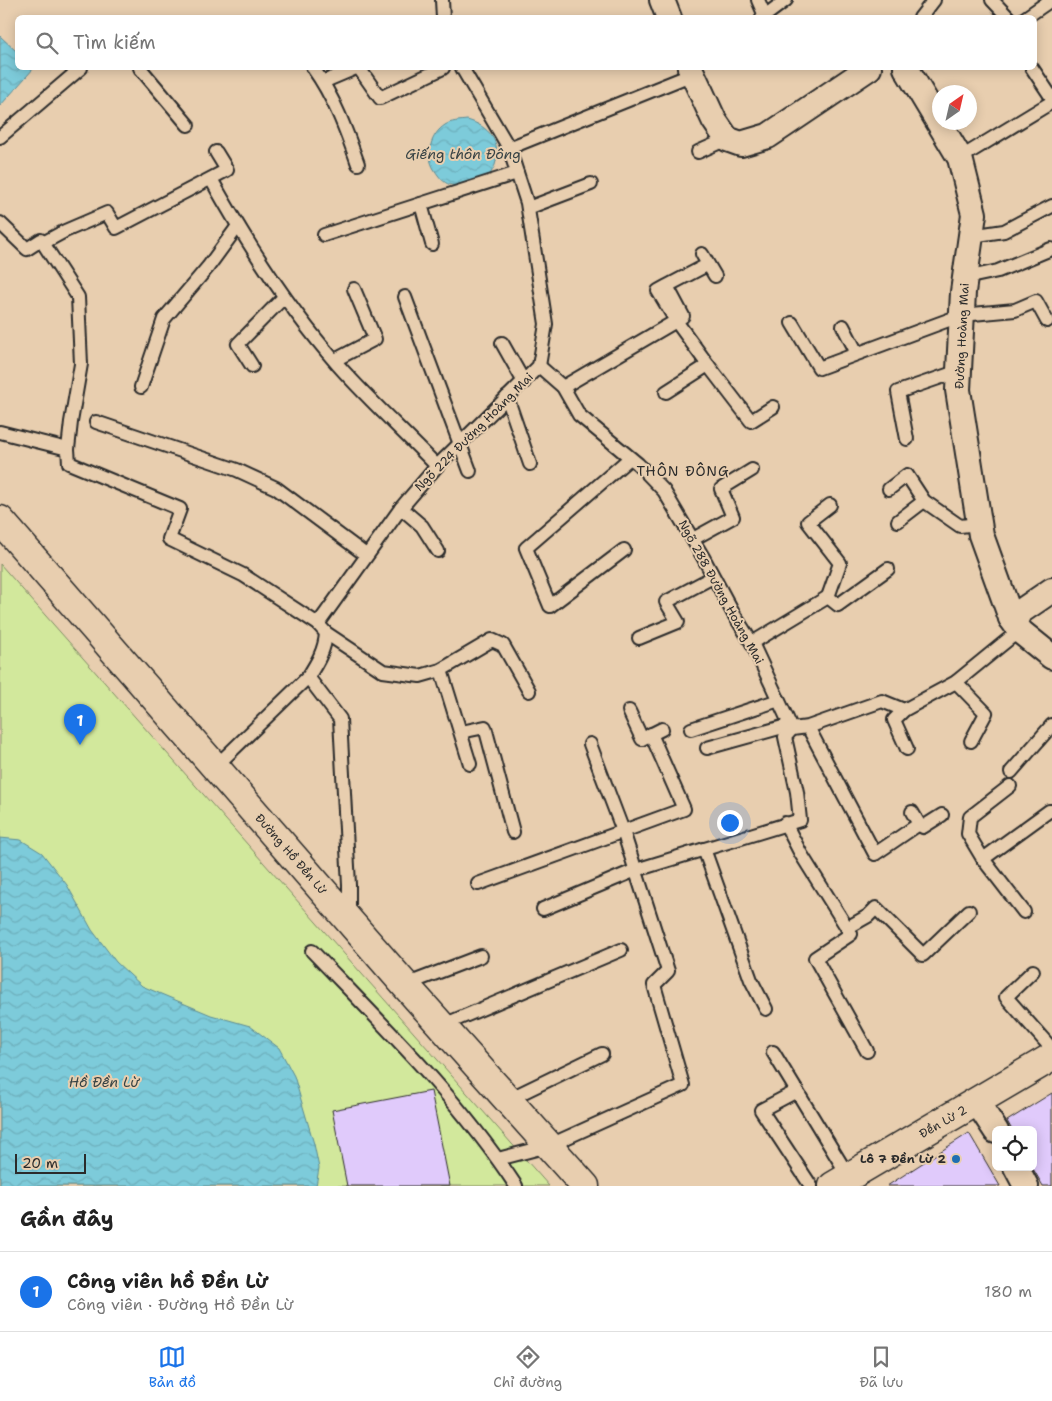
<!DOCTYPE html>
<html lang="vi">
<head>
<meta charset="utf-8">
<style>
  body { margin:0; font-family:"Shantell Sans",sans-serif; background:#f2f2f2; color:#222 }
  .controls { position:absolute; right:15px; bottom:15px; display:grid; overflow:hidden; border-radius:8px; box-shadow:0 2px 12px #0003 }
  .controls button { width:45px; height:45px; display:grid; place-items:center; padding:0; border:0; border-bottom:1px solid #e0e0e0; background:#fff; color:#222; font:25px sans-serif }
  .compass { position:absolute; left:932px; top:85px; width:45px; height:45px; border-radius:50%; background:#fff; box-shadow:0 2px 12px #0003; rotate:34deg }
  .scale { position:absolute; left:15px; bottom:12px; width:71px; box-sizing:border-box; padding-left:5px; border:2px solid #2b2b2b; border-top:0; font-size:14px; line-height:18px; white-space:nowrap; color:#2b2b2b; -webkit-text-stroke:4px #e8ceaf; paint-order:stroke }
  .you { position:absolute; left:729px; top:822px; width:18px; height:18px; margin:-12px; border:4px solid #fff; border-radius:50%; background:#1a73e8; box-shadow:0 0 0 8px #1a73e833 }
  .badge { display:grid; place-items:center; width:32px; height:32px; border-radius:50%; background:#1a73e8; color:#fff; font-size:16px; font-weight:700 }
  .pin { position:absolute; translate:-50% -41px; filter:drop-shadow(0 1px 2px #0008) }
  .pin::after { content:''; position:absolute; top:26px; width:18px; height:15px; background:inherit; clip-path:polygon(0 0,100% 0,50% 100%) }
  .list { margin:0; padding:0; list-style:none }
  h2 { display:flex; justify-content:space-between; align-items:center; height:65px; margin:0; padding:0 20px; font-size:21px }
  h2 small { font-size:16px; font-weight:400; color:#767676 }
  .list li { display:grid; grid-template-columns:32px 1fr auto; gap:15px; align-items:center; box-sizing:border-box; height:80px; padding:0 20px; border-top:1px solid #e0e0e0 }
  .list b { display:block; font-size:19px; white-space:nowrap }
  .list p { margin:0; font-size:16px; white-space:nowrap; color:#767676 }
  .list em { font-size:16px; font-style:normal; color:#767676 }
  .icon { flex:none; width:28px; height:28px; fill:none; stroke:currentColor; stroke-width:2; stroke-linecap:round; stroke-linejoin:round }
  .map { position:relative; flex:none; width:1052px; height:1186px; overflow:hidden }
  .search { position:absolute; background:#fff; box-shadow:0 2px 12px #0003; left:15px; right:15px; top:15px; height:55px; display:flex; align-items:center; gap:12px; box-sizing:border-box; padding:0 18px; border-radius:8px; color:#767676; font-size:19px }
  .sheet { height:145px; background:#fff }
  nav { display:flex; justify-content:space-around; align-items:center; box-sizing:border-box; height:70px; border-top:1px solid #e0e0e0; background:#fff; font-size:14px; color:#767676 }
  nav a { display:grid; justify-items:center; gap:2px }
  nav .on { color:#1a73e8 }
  .map>svg:first-child { display:block }
</style>
</head>
<body>
<div class="map">
<svg width="1052" height="1186" viewBox="0 0 1052 1186">
  <defs>
    <pattern id="water-waves" width="16" height="10" patternUnits="userSpaceOnUse" patternTransform="scale(1.25)"><rect width="16" height="10" fill="#7dcbda"/><path d="M0 5q4-4 8 0t8 0" fill="none" stroke="#6caebb"/></pattern>
  </defs>
  <rect width="100%" height="100%" fill="#e8ceaf"/>
  <filter id="ink" filterUnits="userSpaceOnUse"><feTurbulence type="fractalNoise" baseFrequency=".02" numOctaves="2"/><feDisplacementMap in="SourceGraphic" scale="10" xChannelSelector="R" yChannelSelector="G"/><feConvolveMatrix kernelMatrix="1 2 1 2 8 2 1 2 1" color-interpolation-filters="sRGB"/></filter>
  <g filter="url(#ink)">
    <path fill="#d2e89c" stroke="#7e8a64" d="M0,564L549,1186H0Z"/>
    <g fill="url(#water-waves)" stroke="#5c8b94">
      <path d="M0,36L17,52L18,68H34L0,106Z"/>
      <path d="M467,120C489,126 502,142 495,165C493,169 490,176 486,178C483,181 476,181 472,182C452,188 445,187 434,169C425,154 431,134 445,125C451,121 459,121 467,120Z"/>
      <path d="M0,838L21,840L42,853L67,885L92,930L116,962L142,986L211,1015L250,1026L279,1048L294,1076L314,1144L319,1168L316,1186H0Z"/>
    </g>
    <g fill="#e0cafb" stroke="#2b2b2b">
      <path d="M431,1091L450,1186H347L332,1110Z"/>
      <path d="M1052,1093V1186H1043L1032,1167L1033,1130H1012L1007,1121Z"/>
      <path d="M969,1133L1000,1186H887Z"/>
    </g>
    <g fill="none" stroke-linecap="round" stroke-linejoin="round">
      <g stroke="#2b2b2b" stroke-width="16">
        <g id="lane">
          <path d="M442,0L443,18"/>
          <path d="M758,0L765,16"/>
          <path d="M992,0L1009,18"/>
          <path d="M762,18L786,0"/>
          <path d="M920,18L934,0"/>
          <path d="M1025,18L1051,0"/>
          <path d="M140,68L188,125"/>
          <path d="M313,68C334,97 346,130 358,164"/>
          <path d="M359,68L380,98L443,68"/>
          <path d="M1032,68L1052,98"/>
          <path d="M323,82L356,68"/>
          <path d="M0,137L81,68"/>
          <path d="M509,148L693,74L697,71"/>
          <path d="M698,152L727,139"/>
          <path d="M960,158L1052,102"/>
          <path d="M211,179C248,245 288,308 338,365C369,400 404,432 437,466"/>
          <path d="M421,204L432,244"/>
          <path d="M528,208L591,184"/>
          <path d="M0,223L27,249L41,240L43,243L65,231L107,213L116,228L227,170L216,152"/>
          <path d="M324,235L517,173"/>
          <path d="M971,236L1004,231L1052,206"/>
          <path d="M43,243L78,297L81,364L71,422L68,449"/>
          <path d="M702,254L715,276"/>
          <path d="M965,278L998,271L1051,249"/>
          <path d="M667,286L658,291L676,321L683,316L667,286L707,265"/>
          <path d="M405,297L470,471"/>
          <path d="M792,323L819,368L962,315L1015,310L1036,301L1047,321"/>
          <path d="M843,326L857,353"/>
          <path d="M502,343L524,382"/>
          <path d="M335,360L375,339L354,289"/>
          <path d="M252,366L238,344L284,297"/>
          <path d="M539,366L563,387L579,415L638,464L664,491L703,557L733,613L752,643L792,729L808,727L882,701L904,710L956,682L1010,638L1021,632"/>
          <path d="M141,387L164,319L208,267L238,226"/>
          <path d="M563,387L676,321L708,365L751,421L773,407"/>
          <path d="M666,392L708,365"/>
          <path d="M507,397L530,464"/>
          <path d="M96,422L237,470L276,488L366,555"/>
          <path d="M0,432L68,449L69,463L180,509L169,539L243,575L318,624L326,633L383,671L420,676L441,670L492,640L503,645L529,691"/>
          <path d="M907,439L898,392L959,371"/>
          <path d="M889,489L907,475L924,501L960,526L979,524"/>
          <path d="M401,508L422,526L438,551"/>
          <path d="M898,521L924,501"/>
          <path d="M693,539L733,517L721,489L752,470"/>
          <path d="M624,550L550,606L526,548L630,458"/>
          <path d="M828,597L840,563L808,522L830,505"/>
          <path d="M318,624L401,508L437,466L539,366L546,324L527,203L509,148L462,68"/>
          <path d="M639,638L678,622L666,602L713,577"/>
          <path d="M752,643L828,597L838,605L888,569"/>
          <path d="M441,670L470,764"/>
          <path d="M308,677L340,719L349,885V916"/>
          <path d="M956,682L986,713L971,741"/>
          <path d="M904,710L894,720L907,749"/>
          <path d="M629,711L642,739L662,729"/>
          <path d="M808,727L875,854L919,824"/>
          <path d="M691,729L779,700"/>
          <path d="M461,732L485,727L513,832"/>
          <path d="M707,748L790,725"/>
          <path d="M215,767L308,677C317,663 325,650 326,633"/>
          <path d="M1011,772L1052,725"/>
          <path d="M1010,786L970,817L968,834L983,859L1024,912"/>
          <path d="M912,812L919,824L923,827L942,815"/>
          <path d="M785,823L801,854L851,934L815,958L867,1051"/>
          <path d="M704,849L751,980L766,1009"/>
          <path d="M983,859L1049,811H1052"/>
          <path d="M478,884L684,809L651,734"/>
          <path d="M543,909L636,870L800,820L797,792L785,737L792,729"/>
          <path d="M847,928L868,916L876,908L923,955L969,911"/>
          <path d="M312,951C384,1026 459,1099 516,1186"/>
          <path d="M1033,971L1006,997L1052,1049"/>
          <path d="M405,985L481,956"/>
          <path d="M441,1026L621,950"/>
          <path d="M773,1052L849,1177"/>
          <path d="M797,1091L761,1110L811,1186"/>
          <path d="M507,1100L602,1054"/>
          <path d="M498,1159L548,1146L683,1085L654,985L668,971L623,831L590,744"/>
        </g>
      </g>
      <g stroke="#2b2b2b" stroke-width="28">
        <g id="street">
          <path d="M662,0L669,18"/>
          <path d="M690,68L714,120L727,139L741,144L768,136L869,68"/>
          <path d="M906,68L960,158L974,214L963,292L958,390L981,535L1011,618L1021,632L1052,657"/>
          <path d="M1011,618L1052,590"/>
          <path d="M977,1102L996,1131"/>
          <path d="M1016,1167L1026,1186"/>
        </g>
      </g>
      <g stroke="#2b2b2b" stroke-width="31">
        <g id="secondary">
          <path d="M0,520L405,985L585,1186"/>
          <path d="M833,1186L1052,1057"/>
        </g>
      </g>
      <use href="#lane" stroke="#e8ceaf" stroke-width="12"/>
      <use href="#street" stroke="#e8ceaf" stroke-width="24"/>
      <use href="#secondary" stroke="#e8ceaf" stroke-width="28"/>
    </g>
  </g>
  <circle fill="#1f6fb2" stroke="#e8ceaf" stroke-width="2" cx="956" cy="1159" r="5"/>
  <g text-anchor="middle" dominant-baseline="central" stroke-width="4" stroke-linejoin="round" paint-order="stroke">
    <g font-size="12" fill="#2b2b2b" stroke="#e8ceaf">
      <text transform="translate(962 336) rotate(-87)">Đường Hoàng Mai</text>
      <text transform="translate(474 432) rotate(-45)">Ngõ 224 Đường Hoàng Mai</text>
      <text transform="translate(721 592) rotate(61)">Ngõ 288 Đường Hoàng Mai</text>
      <text transform="translate(291 854) rotate(49)">Đường Hồ Đền Lừ</text>
      <text transform="translate(943 1122) rotate(-30)">Đền Lừ 2</text>
    </g>
    <g font-size="12" font-weight="bold" fill="#2b2b2b" stroke="#e8ceaf" text-anchor="end">
      <text x="946" y="1159">Lô 7 Đền Lừ 2</text>
    </g>
    <g font-size="14" font-style="italic" fill="#374345" stroke="#e8ceaf">
      <text x="463" y="154">Giếng thôn Đông</text>
      <text x="104" y="1082">Hồ Đền Lừ</text>
    </g>
    <g font-size="14" letter-spacing="1" fill="#2b2b2b" stroke="#e8ceaf">
      <text x="683" y="471">THÔN ĐÔNG</text>
    </g>
  </g>
</svg>
<div class="controls">
<button><svg class="icon" aria-label="locate" viewBox="0 0 24 24"><circle cx="12" cy="12" r="6"/><path d="M12 2v4M12 18v4M2 12h4M18 12h4"/></svg></button>
</div>
<svg class="compass" viewBox="-18 -18 36 36"><path d="M0-13l5 13h-10z" fill="#e53935"/><path d="M0 13l5-13h-10z" fill="#767676"/></svg>
<div class="scale">20 m</div>
<div class="you"></div>
<div class="pin badge" style="left:80px;top:745px">1</div>
<div class="search"><svg class="icon" aria-label="search" viewBox="0 0 24 24"><circle cx="10" cy="10" r="6"/><path d="M15 15l6 6"/></svg>Tìm kiếm</div>
</div>
<section class="sheet">
<h2>Gần đây<small></small></h2>
<ul class="list">
<li><span class="badge">1</span><div><b>Công viên hồ Đền Lừ</b><p>Công viên · Đường Hồ Đền Lừ</p></div><em>180 m</em></li>
</ul>
</section>
<nav>
<a class="on"><svg class="icon" aria-label="map" viewBox="0 0 24 24"><path d="M3 6l6-2 6 2 6-2v14l-6 2-6-2-6 2zM9 4v14M15 6v14"/></svg>Bản đồ</a>
<a><svg class="icon" aria-label="directions" viewBox="0 0 24 24"><path d="M12 3l9 9-9 9-9-9zM9 14v-3h6M13 9l2 2-2 2"/></svg>Chỉ đường</a>
<a><svg class="icon" aria-label="saved" viewBox="0 0 24 24"><path d="M7 4h10v16l-5-4-5 4z"/></svg>Đã lưu</a>
</nav>
</body>
</html>
